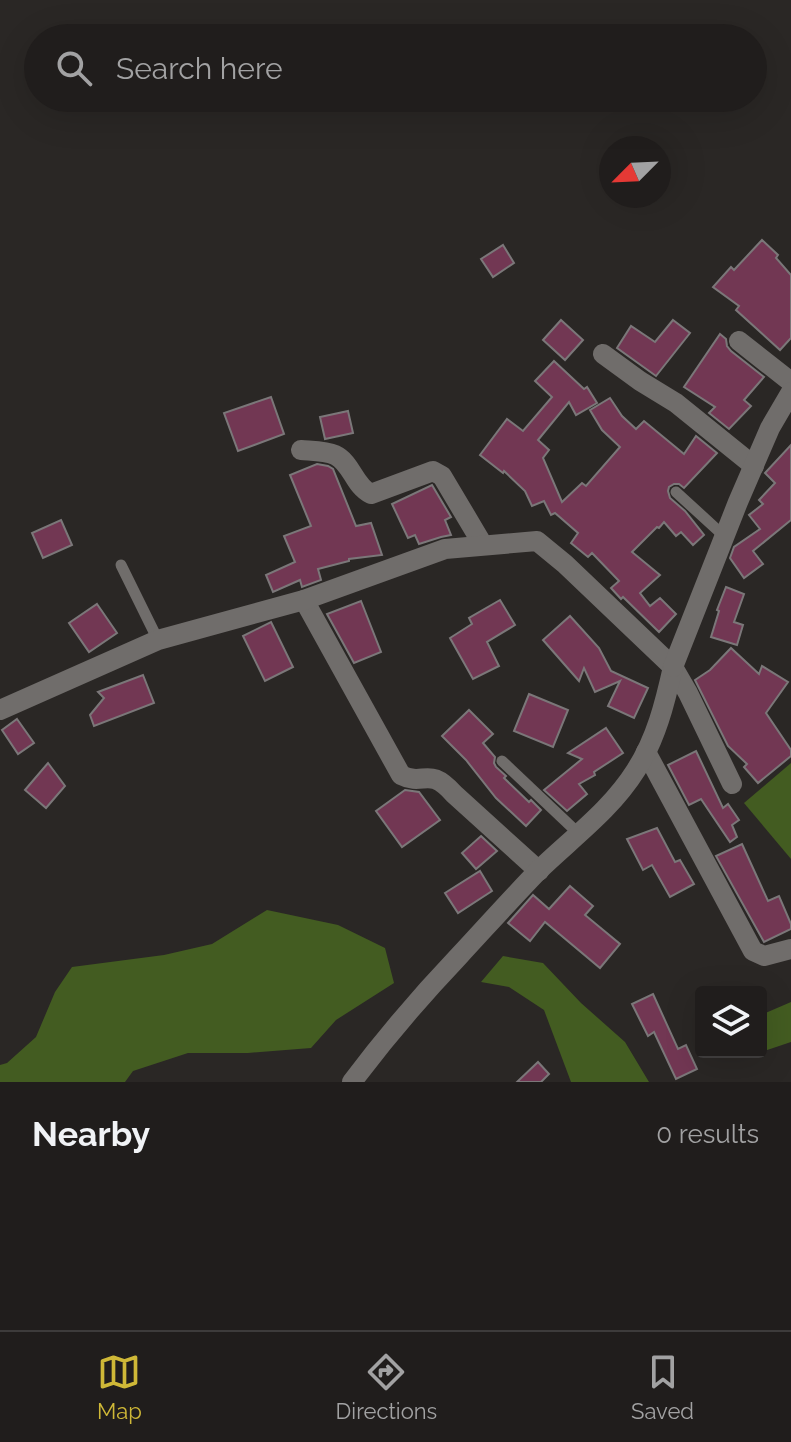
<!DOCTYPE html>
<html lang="en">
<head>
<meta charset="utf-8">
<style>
  body { margin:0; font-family:Raleway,sans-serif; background:#2d2a29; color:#f1f3f6 }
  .controls { position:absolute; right:24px; bottom:24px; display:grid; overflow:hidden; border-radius:8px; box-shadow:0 8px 32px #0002 }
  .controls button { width:72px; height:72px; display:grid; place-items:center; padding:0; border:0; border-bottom:2px solid #3d3b3b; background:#201d1c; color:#f1f3f6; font:40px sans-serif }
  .compass { position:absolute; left:599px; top:136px; width:72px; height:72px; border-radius:50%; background:#201d1c; box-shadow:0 8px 32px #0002; rotate:246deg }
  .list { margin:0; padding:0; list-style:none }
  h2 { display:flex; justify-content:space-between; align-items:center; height:104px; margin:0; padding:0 32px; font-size:34px }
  h2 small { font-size:26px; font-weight:400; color:#a2a2a3 }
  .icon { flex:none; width:44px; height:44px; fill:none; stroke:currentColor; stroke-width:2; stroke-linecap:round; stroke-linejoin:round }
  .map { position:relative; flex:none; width:791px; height:1082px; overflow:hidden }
  .search { position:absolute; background:#201d1c; box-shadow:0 8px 32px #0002; left:24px; right:24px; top:24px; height:88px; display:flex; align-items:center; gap:20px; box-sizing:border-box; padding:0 28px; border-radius:44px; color:#a2a2a3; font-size:30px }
  .sheet { height:248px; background:#201d1c }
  nav { display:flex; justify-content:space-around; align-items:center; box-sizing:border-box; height:112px; border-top:2px solid #3d3b3b; background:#201d1c; font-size:22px; color:#a2a2a3 }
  nav a { display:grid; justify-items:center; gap:4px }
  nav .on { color:#cfb837 }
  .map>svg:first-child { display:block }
</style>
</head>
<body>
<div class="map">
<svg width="791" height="1082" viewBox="0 0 791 1082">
  <rect width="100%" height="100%" fill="#2a2725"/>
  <g fill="#435c21">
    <path d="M791,763V859L744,803Z"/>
    <path d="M267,910L338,925L385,948L394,983L336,1020L311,1048L248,1053H188L133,1071L125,1082H0V1065L7,1063L36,1037L55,992L72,967L164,955L212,944Z"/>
    <path d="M503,956L543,963L581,1003L625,1042L649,1082H571L544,1010L509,987L481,982Z"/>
    <path d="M791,1002V1042L761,1052V1015Z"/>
  </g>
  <g fill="#723753" stroke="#7b7779" stroke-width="2">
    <path d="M762,240L778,255L776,258L791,275V338L780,350L736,310L739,306L713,287L731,267L734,270Z"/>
    <path d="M503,245L514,263L493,277L481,259Z"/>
    <path d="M561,320L583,340L565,360L543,340Z"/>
    <path d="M673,320L690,333L656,376L617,348L631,326L655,342Z"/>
    <path d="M720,334L726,339L727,346L731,351L764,377L744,400L751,406L729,429L709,413L715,407L684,387Z"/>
    <path d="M554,361L584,389L587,387L597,403L576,415L569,402L538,440L549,450L543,458L562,502L582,483L586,486L620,447L602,430L590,410L610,398L622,416L636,429L644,421L684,454L696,436L717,453L684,488L679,484H674L669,487L668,491L670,498L685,511L704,535L693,545L681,532L676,536L664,522L659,528L657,527L632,552L660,575L640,593L650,606L660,598L676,614L659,632L623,597L621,599L611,588L619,581L592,553L588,557L571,543L578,533L555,513L551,515L544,501L532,506L525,491L504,471L503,473L480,455L507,419L523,431L552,397L535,381Z"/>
    <path d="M271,397L284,434L238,451L224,413Z"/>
    <path d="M348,411L353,433L325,439L320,417Z"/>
    <path d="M791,445V520L753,551L763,564L744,578L730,558L734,547L760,529L749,515L763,504L759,500L775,483L765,473Z"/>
    <path d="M317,464L328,466L333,469L356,526L371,523L382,555L349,559V561L318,569L321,580L302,587L300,580L273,592L266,575L295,562L284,536L311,526L290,475Z"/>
    <path d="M432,485L451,517L445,520L451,535L441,537L419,544L415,535L408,538L392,504Z"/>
    <path d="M61,520L72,545L43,558L32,533Z"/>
    <path d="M726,587L744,594L734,622L743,625L737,645L711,637L719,611L717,610Z"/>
    <path d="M500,600L515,625L487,642L499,666L473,679L450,638L472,624L469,618Z"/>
    <path d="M361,601L381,652L354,663L327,614Z"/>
    <path d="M97,604L117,633L89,652L69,623Z"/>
    <path d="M570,616L599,648L611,671L648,688L634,718L608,706L620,681L595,692L584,668L579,681L543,640Z"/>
    <path d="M271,622L293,667L265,681L243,636Z"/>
    <path d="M731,648L759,674L762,666L788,682L766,713L791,750V756L758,783L744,767L747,764L728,746L695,680L710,670Z"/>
    <path d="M143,675L154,703L94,726L90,715L104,698L98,692Z"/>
    <path d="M529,694L568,710L553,747L514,731Z"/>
    <path d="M469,710L493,734L483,743L495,757L494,763L496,767L506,776L504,778L529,802L531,800L541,810L526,826L496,798L466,760L442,736Z"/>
    <path d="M17,719L34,743L18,754L2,730Z"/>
    <path d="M606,728L623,753L594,772L595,775L579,784L587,794L567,811L544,790L582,759L568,753Z"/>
    <path d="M696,751L723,808L728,804L739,820L732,825L737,837L730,842L701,799L689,805L668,765Z"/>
    <path d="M48,763L65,786L46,808L25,790Z"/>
    <path d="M405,790L419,792L440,820L402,847L376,811Z"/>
    <path d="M657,828L675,862L680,860L694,884L670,897L652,865L643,870L627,839Z"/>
    <path d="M481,836L497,851L476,869L462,853Z"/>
    <path d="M742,844L768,901L779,896L791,924V929L764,942L716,856Z"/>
    <path d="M480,871L492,891L458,913L445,893Z"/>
    <path d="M570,886L593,906L585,915L620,944L600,968L545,922L530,941L508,923L533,895L549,909Z"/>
    <path d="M653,994L678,1049L686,1045L697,1069L676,1079L654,1032L648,1036L632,1004Z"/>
    <path d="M538,1062L549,1074L541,1082H517Z"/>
  </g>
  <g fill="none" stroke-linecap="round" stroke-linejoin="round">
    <g stroke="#706d6b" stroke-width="11">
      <path d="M676,492L724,536"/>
      <path d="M121,565L158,640"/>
      <path d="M502,761L578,833"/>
    </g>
    <g stroke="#706d6b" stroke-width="20">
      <path d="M739,341L791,382"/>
      <path d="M603,354L640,381L676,403L754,466"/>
      <path d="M301,450C312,451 326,451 335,455C352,463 354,486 371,494L433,471L442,476L483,545"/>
      <path d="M304,600L401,775C425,787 428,765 454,794L539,871"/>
      <path d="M0,710L158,640L304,600L445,549L537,541L565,564L673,667L688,693L732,784"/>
      <path d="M646,752L753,951L764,956L791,949"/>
      <path d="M352,1082C385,1038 421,996 459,956C485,928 511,899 538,871C572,838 611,810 636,770C656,739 665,703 673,667"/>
    </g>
    <path stroke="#706d6b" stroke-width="20" d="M673,667L738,502L770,428L791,392"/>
  </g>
</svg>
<div class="controls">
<button><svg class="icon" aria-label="layers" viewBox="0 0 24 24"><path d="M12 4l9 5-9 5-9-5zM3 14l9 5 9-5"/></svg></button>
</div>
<svg class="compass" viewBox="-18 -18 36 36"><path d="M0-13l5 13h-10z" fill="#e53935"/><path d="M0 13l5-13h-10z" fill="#a2a2a3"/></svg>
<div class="search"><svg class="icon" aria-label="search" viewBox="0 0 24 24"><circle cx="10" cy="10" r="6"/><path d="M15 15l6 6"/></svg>Search here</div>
</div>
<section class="sheet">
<h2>Nearby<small>0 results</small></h2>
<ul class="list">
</ul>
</section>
<nav>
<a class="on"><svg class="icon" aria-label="map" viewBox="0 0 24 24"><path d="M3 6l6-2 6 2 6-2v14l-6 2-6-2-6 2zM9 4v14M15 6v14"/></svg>Map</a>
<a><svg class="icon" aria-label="directions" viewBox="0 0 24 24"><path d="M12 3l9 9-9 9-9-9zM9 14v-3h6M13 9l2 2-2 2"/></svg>Directions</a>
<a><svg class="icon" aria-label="saved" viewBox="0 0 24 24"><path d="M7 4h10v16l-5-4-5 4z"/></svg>Saved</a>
</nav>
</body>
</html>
